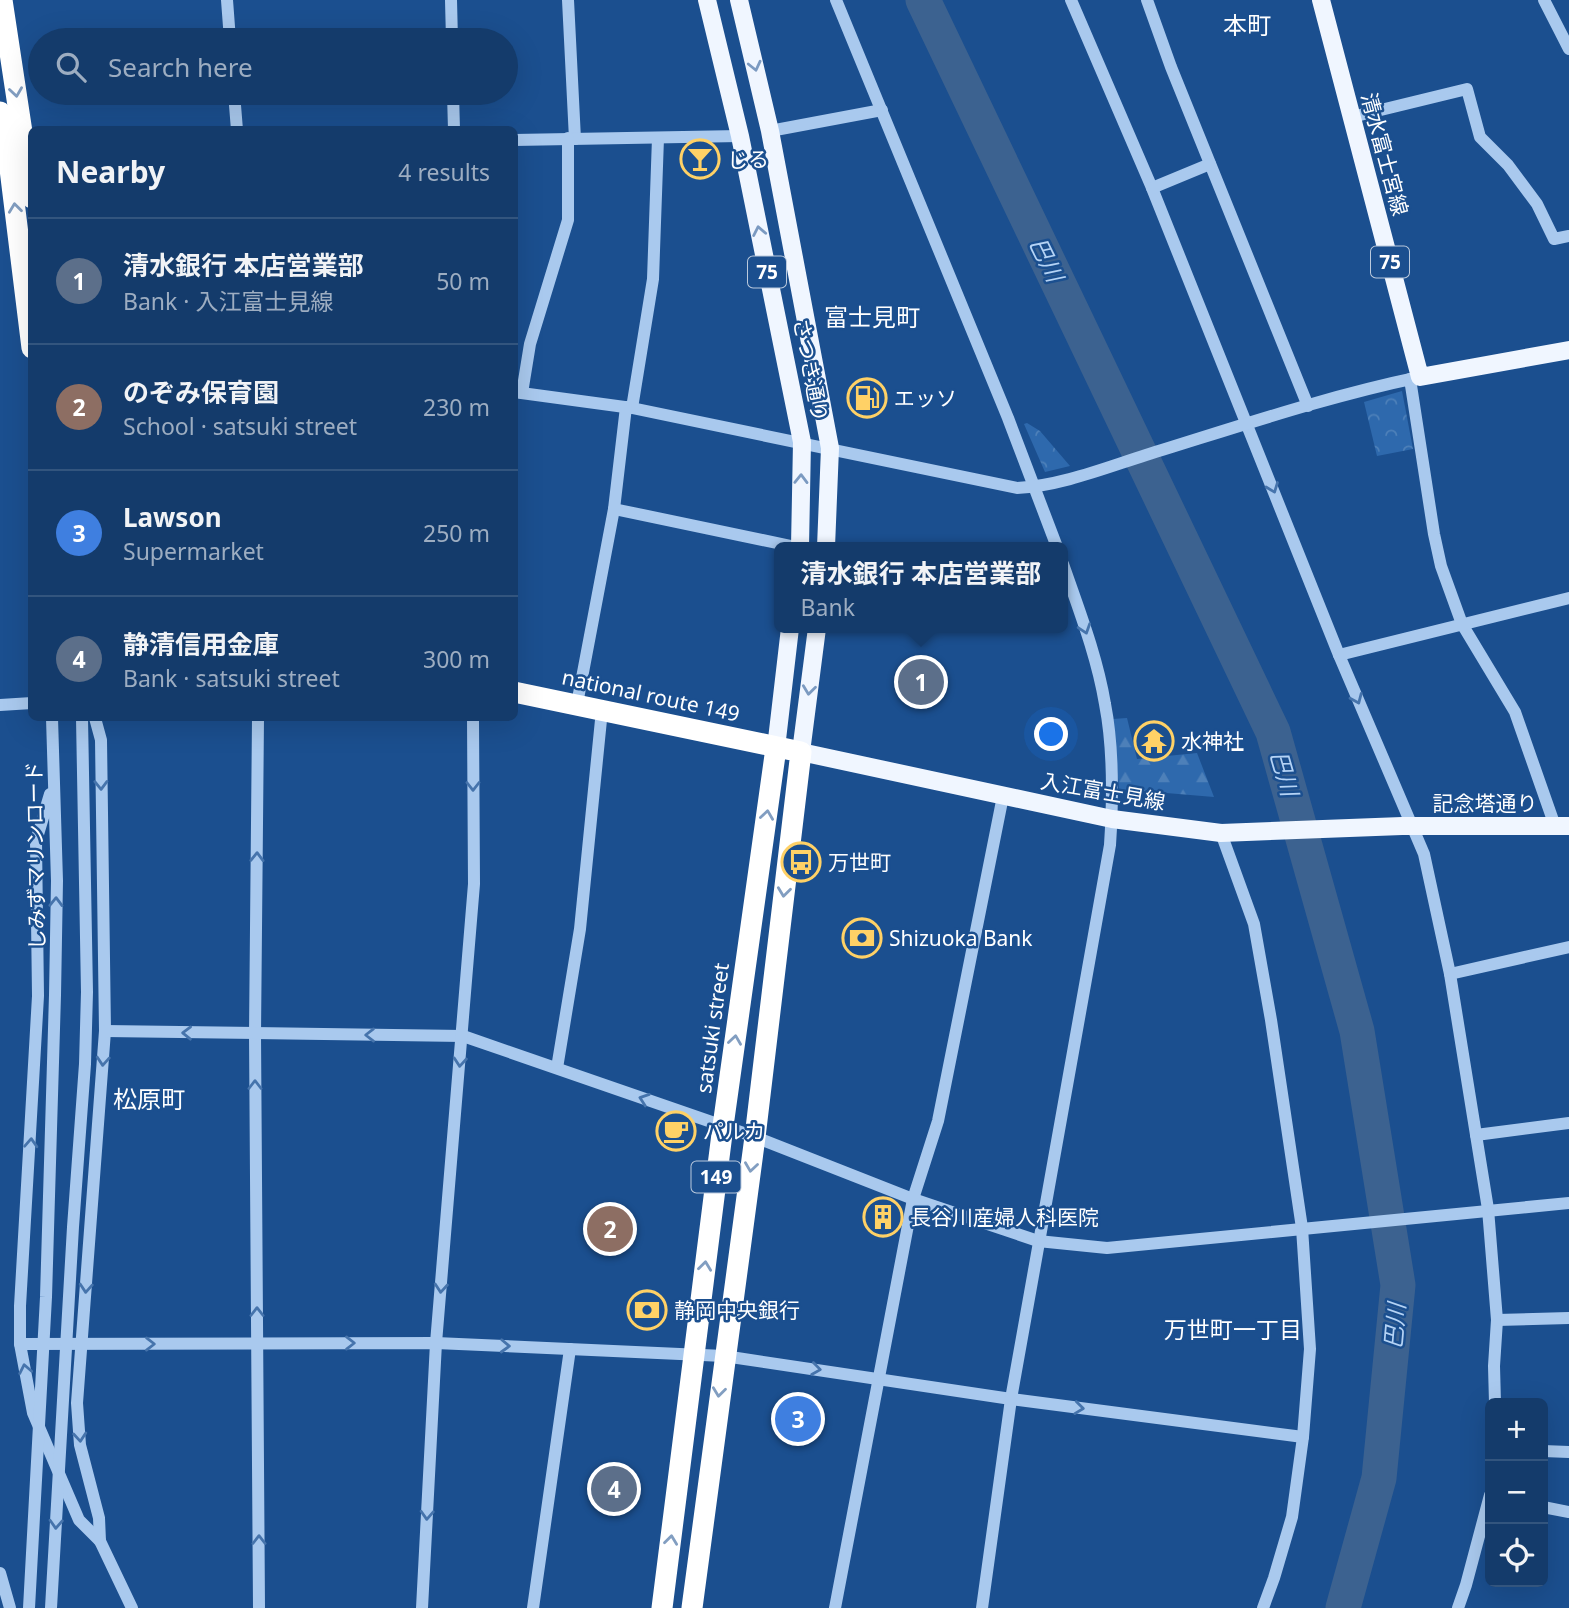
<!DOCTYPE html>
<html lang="en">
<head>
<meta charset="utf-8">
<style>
  body { margin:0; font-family:"Noto Sans","Noto Sans JP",sans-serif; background:#1d4271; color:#f1f3f6 }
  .controls { position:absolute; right:21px; bottom:21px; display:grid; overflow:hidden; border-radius:10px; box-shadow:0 7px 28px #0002 }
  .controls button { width:63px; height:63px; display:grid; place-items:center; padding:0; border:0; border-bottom:2px solid #33557e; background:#143b6b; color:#f1f3f6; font:35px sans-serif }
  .you { position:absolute; left:1052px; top:735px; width:24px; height:24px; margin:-18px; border:5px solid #fff; border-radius:50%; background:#1a73e8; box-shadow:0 0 0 10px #1a73e833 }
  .badge { display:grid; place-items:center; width:46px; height:46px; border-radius:50%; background:#ffd166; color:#fff; font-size:23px; font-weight:700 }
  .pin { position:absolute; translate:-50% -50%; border:4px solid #fff; box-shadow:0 2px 7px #0006 }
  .popup { position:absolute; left:774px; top:542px; width:294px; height:91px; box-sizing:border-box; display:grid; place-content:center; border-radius:10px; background:#143b6b; filter:drop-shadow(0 2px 5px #0005); font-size:23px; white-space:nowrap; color:#9dadc1 }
  .popup b { font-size:26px; color:#f1f3f6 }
  .popup::after { content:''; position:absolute; left:50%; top:100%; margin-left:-14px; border:14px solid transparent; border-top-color:#143b6b }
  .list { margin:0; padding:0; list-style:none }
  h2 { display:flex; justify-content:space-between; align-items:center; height:91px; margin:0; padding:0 28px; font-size:30px }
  h2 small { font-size:23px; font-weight:400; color:#9dadc1 }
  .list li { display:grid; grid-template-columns:46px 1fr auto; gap:21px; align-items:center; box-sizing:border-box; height:126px; padding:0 28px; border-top:2px solid #33557e }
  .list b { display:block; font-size:26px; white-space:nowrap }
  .list p { margin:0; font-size:23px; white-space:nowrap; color:#9dadc1 }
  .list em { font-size:23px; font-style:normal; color:#9dadc1 }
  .icon { flex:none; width:38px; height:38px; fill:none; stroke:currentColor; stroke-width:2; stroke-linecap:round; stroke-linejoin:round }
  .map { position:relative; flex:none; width:1569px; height:1608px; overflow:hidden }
  .search { position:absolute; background:#143b6b; box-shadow:0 7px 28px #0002; left:28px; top:28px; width:490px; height:77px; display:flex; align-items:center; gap:18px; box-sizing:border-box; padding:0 24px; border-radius:38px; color:#9dadc1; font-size:26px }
  .panel { position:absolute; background:#143b6b; box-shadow:0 7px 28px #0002; left:28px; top:126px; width:490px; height:595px; border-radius:10px }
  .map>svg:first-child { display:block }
</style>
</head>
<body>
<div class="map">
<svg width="1569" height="1608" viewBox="0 0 1569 1608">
  <defs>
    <pattern id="forest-firs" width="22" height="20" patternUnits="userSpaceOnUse" patternTransform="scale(1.75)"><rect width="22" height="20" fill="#2e69ad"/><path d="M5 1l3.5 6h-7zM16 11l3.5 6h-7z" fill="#4d80b9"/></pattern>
    <pattern id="park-crowns" width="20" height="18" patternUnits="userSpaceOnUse" patternTransform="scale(1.75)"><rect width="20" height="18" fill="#2e69ad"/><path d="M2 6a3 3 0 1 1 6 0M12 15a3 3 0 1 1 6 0" fill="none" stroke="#4d80b9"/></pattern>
  </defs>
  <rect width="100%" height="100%" fill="#1b4f8f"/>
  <path fill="url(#forest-firs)" d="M1127,718L1137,759L1197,753L1214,797L1119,789L1113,719Z"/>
  <g fill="url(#park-crowns)">
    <path d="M1402,391L1413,449L1377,456L1364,402Z"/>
    <path d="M1027,423L1040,431L1070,466L1045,472L1024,424Z"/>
  </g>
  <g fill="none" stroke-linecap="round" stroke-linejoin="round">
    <path stroke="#3c6290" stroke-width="35" d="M923,0L1273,732L1357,1031L1398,1285L1379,1478L1343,1608"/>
    <g stroke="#a9c9ee" stroke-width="12">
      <path d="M227,0L230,40"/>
      <path d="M451,0L452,40"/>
      <path d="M568,0L575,139"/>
      <path d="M836,0L1008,418L1057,547"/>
      <path d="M1071,0L1152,188L1339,655L1424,854L1450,974L1488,1209L1497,1320L1494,1366L1495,1403"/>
      <path d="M1147,0L1171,67L1308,406"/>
      <path d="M1544,0L1569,49"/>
      <path d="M234,93L237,130"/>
      <path d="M453,93L454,130"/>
      <path d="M1352,117L1467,89L1480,137L1508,165L1537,204L1554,239L1569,236"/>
      <path d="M770,131L882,110"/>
      <path d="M514,140L740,136"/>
      <path d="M1152,188L1210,164"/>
      <path d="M1410,379L1434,534L1441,566L1462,624L1515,712L1555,826"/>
      <path d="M514,392L632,408L1017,488C1060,486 1105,468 1146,455C1237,427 1328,396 1420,377"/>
      <path d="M522,393L530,344L568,220V138"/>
      <path d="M632,408L653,279L658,138"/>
      <path d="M614,509L796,547"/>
      <path d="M1339,655L1569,598"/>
      <path d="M577,704L614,509L626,407"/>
      <path d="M0,705L32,703"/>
      <path d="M95,718L101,740L105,1031L77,1403L80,1445L99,1518L100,1541"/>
      <path d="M258,718L255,1034L259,1608"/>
      <path d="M50,794L36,841L38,996L20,1306V1344L33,1413L79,1520L100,1541L132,1608"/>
      <path d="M1221,833L1254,924L1271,1020L1302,1228L1310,1349L1303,1437L1292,1517L1274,1578L1263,1608"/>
      <path d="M1450,974L1569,947"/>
      <path d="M105,1031L463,1036L755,1137L913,1199L1038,1241L1107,1248L1569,1203"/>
      <path d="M557,1068L580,929L602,710"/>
      <path d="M1476,1135L1569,1123"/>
      <path d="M1497,1320L1569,1318"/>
      <path d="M20,1344L436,1343L724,1356L1011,1399L1303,1437"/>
      <path d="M1543,1451L1569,1452"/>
      <path d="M1543,1507L1569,1512"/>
      <path d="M0,1573L10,1608"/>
      <path d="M29,1608L46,1297L55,995L57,881L52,718"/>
      <path d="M51,1608L73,1227L85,1064L87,992L82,718"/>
      <path d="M422,1608L436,1343L474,884L473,718"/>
      <path d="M533,1608L570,1349"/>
      <path d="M835,1608L913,1199L938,1121L1003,796"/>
      <path d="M982,1608L1011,1399L1110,845C1113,799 1114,750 1105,704C1097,656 1079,610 1063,564"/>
      <path d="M1458,1608L1466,1585L1490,1495"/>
    </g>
    <g stroke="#f0f6ff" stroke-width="18">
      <path d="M707,0L740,136L802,442L800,547"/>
      <path d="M739,0L770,131L830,448L826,547"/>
      <path d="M1321,0L1420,377L1569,350"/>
      <path d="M817,628L801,752L1112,819L1221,833L1402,826H1569"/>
      <path d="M776,748L790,628"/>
    </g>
    <g stroke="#fff" stroke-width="21">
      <path d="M2,0L32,198"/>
      <path d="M0,112L9,161L32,348"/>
      <path d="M514,692L801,752L755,1137L692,1608"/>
      <path d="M662,1608L723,1126L776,748"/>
    </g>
  </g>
  <defs><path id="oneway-chevron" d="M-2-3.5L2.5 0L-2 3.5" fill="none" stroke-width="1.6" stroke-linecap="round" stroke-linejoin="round" transform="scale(1.75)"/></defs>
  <g stroke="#7b9ac1">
    <use href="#oneway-chevron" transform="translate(755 66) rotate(77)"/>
    <use href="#oneway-chevron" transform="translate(759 231) rotate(-101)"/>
    <use href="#oneway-chevron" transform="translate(801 479) rotate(-89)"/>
    <use href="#oneway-chevron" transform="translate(809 690) rotate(97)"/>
  </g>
  <g stroke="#829ec1">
    <use href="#oneway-chevron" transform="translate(16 92) rotate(82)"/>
    <use href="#oneway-chevron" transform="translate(15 208) rotate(-97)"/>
    <use href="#oneway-chevron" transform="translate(767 815) rotate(-82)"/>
    <use href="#oneway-chevron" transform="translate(784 892) rotate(97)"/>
    <use href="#oneway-chevron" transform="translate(735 1040) rotate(-82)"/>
    <use href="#oneway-chevron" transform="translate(751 1167) rotate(98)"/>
    <use href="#oneway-chevron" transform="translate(705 1266) rotate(-83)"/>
    <use href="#oneway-chevron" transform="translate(719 1392) rotate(97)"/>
    <use href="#oneway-chevron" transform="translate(671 1540) rotate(-83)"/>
  </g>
  <g stroke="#4674ac">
    <use href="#oneway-chevron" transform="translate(1273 488) rotate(69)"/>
    <use href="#oneway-chevron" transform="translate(1085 629) rotate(72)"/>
    <use href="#oneway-chevron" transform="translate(1357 699) rotate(67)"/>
    <use href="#oneway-chevron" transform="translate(101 785) rotate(89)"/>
    <use href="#oneway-chevron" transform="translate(473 786) rotate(90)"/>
    <use href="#oneway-chevron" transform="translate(257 857) rotate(-89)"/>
    <use href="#oneway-chevron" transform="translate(56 902) rotate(-89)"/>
    <use href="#oneway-chevron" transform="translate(187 1033) rotate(-179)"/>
    <use href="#oneway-chevron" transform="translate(370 1035) rotate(-180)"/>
    <use href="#oneway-chevron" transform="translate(103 1061) rotate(94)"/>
    <use href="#oneway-chevron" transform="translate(460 1062) rotate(95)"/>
    <use href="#oneway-chevron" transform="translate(255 1085) rotate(-90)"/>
    <use href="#oneway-chevron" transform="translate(644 1099) rotate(-161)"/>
    <use href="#oneway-chevron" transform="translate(31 1143) rotate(-87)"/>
    <use href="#oneway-chevron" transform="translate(86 1288) rotate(94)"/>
    <use href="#oneway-chevron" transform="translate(441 1288) rotate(95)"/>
    <use href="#oneway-chevron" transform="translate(257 1312) rotate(-90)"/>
    <use href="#oneway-chevron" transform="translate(350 1343)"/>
    <use href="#oneway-chevron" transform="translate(150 1344)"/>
    <use href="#oneway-chevron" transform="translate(505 1346) rotate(2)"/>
    <use href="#oneway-chevron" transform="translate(25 1369) rotate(-101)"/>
    <use href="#oneway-chevron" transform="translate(816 1369) rotate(8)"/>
    <use href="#oneway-chevron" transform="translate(1079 1408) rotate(7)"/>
    <use href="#oneway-chevron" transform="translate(80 1437) rotate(85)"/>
    <use href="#oneway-chevron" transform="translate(427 1515) rotate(93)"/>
    <use href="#oneway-chevron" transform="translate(56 1524) rotate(93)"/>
    <use href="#oneway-chevron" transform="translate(259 1540) rotate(-90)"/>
  </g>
  <defs>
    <g id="bar-ring" transform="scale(2.0125)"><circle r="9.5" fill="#1b4f8f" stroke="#ffd166" stroke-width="1.5"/><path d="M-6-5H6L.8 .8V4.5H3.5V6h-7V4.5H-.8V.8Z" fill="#ffd166"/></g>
    <g id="fuel-ring" transform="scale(2.0125)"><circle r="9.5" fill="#1b4f8f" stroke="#ffd166" stroke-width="1.5"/><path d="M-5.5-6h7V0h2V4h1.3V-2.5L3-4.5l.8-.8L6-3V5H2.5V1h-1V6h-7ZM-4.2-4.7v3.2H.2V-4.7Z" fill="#ffd166"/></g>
    <g id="temple-ring" transform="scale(2.0125)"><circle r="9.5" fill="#1b4f8f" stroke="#ffd166" stroke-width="1.5"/><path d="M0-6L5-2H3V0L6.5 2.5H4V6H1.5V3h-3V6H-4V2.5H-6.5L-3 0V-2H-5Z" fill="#ffd166"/></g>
    <g id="bus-ring" transform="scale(2.0125)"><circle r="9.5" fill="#1b4f8f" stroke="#ffd166" stroke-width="1.5"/><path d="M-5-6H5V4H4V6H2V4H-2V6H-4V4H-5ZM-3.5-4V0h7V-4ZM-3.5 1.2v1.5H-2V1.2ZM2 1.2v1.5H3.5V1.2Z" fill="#ffd166"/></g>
    <g id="bank-ring" transform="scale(2.0125)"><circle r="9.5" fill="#1b4f8f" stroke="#ffd166" stroke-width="1.5"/><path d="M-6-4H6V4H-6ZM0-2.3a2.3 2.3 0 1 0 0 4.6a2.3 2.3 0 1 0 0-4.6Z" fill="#ffd166"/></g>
    <g id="cafe-ring" transform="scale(2.0125)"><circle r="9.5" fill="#1b4f8f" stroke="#ffd166" stroke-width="1.5"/><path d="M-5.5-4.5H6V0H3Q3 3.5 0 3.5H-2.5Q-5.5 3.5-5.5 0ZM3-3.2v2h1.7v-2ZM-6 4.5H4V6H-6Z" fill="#ffd166"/></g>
    <g id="building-ring" transform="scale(2.0125)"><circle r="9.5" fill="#1b4f8f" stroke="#ffd166" stroke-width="1.5"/><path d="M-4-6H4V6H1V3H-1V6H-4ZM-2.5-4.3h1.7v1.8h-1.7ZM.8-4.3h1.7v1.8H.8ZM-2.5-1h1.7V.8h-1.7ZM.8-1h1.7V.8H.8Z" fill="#ffd166"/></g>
  </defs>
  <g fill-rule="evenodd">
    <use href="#bar-ring" x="700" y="159"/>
    <use href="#fuel-ring" x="867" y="398"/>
    <use href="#temple-ring" x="1154" y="741"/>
    <use href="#bus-ring" x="801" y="862"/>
    <use href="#bank-ring" x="862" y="938"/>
    <use href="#cafe-ring" x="676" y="1131"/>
    <use href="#building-ring" x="883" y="1217"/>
    <use href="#bank-ring" x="647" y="1310"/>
  </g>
  <g text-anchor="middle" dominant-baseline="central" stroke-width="5" stroke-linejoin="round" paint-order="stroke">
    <g fill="#1b4f8f" stroke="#bbcadd" stroke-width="2">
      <rect x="1371" y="246.5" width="38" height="31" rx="5"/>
      <rect x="748" y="256.5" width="38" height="31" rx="5"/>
      <rect x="691.5" y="1161.5" width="49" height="31" rx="5"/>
    </g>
    <g font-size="19" font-weight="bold" fill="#fff">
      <text x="1390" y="262">75</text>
      <text x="767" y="272">75</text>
      <text x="716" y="1177">149</text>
    </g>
    <g font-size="21" fill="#fff" stroke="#1b4f8f">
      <text transform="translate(1385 154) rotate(75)">清水富士宮線</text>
      <text transform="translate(811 370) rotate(79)">さつき通り</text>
      <text transform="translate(651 695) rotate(12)">national route 149</text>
      <text transform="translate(1103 791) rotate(10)">入江富士見線</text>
      <text x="1485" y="803">記念塔通り</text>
      <text transform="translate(35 856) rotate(-91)">しみずマリンロード</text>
      <text transform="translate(712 1028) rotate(-82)">satsuki street</text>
    </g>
    <g font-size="21" fill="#fff" stroke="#1b4f8f" text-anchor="start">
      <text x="727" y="159">じる</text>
      <text x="894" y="398">エッソ</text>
      <text x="1181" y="741">水神社</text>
      <text x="828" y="862">万世町</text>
      <text x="889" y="938">Shizuoka Bank</text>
      <text x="703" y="1131">パルカ</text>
      <text x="910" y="1217">長谷川産婦人科医院</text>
      <text x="674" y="1310">静岡中央銀行</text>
    </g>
    <g font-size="23" font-style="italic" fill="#b5d3f5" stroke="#1b4f8f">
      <text transform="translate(1047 259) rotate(64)">巴川</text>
      <text transform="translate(1285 773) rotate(74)">巴川</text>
      <text transform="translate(1394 1326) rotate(-85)">巴川</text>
    </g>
    <g font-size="23" fill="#fff" stroke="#1b4f8f">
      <text x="1233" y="1329">万世町一丁目</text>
    </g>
    <g font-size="24" fill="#fff" stroke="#1b4f8f">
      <text x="1247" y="24">本町</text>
      <text x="872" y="316">富士見町</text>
      <text x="149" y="1098">松原町</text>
    </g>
  </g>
</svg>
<div class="controls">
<button>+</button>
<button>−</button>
<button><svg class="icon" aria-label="locate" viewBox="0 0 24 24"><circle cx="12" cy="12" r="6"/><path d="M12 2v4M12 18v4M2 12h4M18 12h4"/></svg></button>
</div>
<div class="you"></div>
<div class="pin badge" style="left:921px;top:682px;background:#5c6f8a">1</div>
<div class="popup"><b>清水銀行 本店営業部</b>Bank</div>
<div class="pin badge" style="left:610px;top:1229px;background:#8d6e63">2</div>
<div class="pin badge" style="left:798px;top:1419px;background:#3f7fe0">3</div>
<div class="pin badge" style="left:614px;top:1489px;background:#5c6f8a">4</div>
<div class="search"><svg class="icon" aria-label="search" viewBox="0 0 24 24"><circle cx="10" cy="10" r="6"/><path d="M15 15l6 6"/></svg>Search here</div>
<section class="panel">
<h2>Nearby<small>4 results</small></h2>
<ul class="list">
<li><span class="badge" style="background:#5c6f8a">1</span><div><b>清水銀行 本店営業部</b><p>Bank · 入江富士見線</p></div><em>50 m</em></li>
<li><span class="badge" style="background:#8d6e63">2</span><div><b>のぞみ保育園</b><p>School · satsuki street</p></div><em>230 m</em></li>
<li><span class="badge" style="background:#3f7fe0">3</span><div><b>Lawson</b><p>Supermarket</p></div><em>250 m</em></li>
<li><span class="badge" style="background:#5c6f8a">4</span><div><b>静清信用金庫</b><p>Bank · satsuki street</p></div><em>300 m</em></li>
</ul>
</section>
</div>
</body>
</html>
